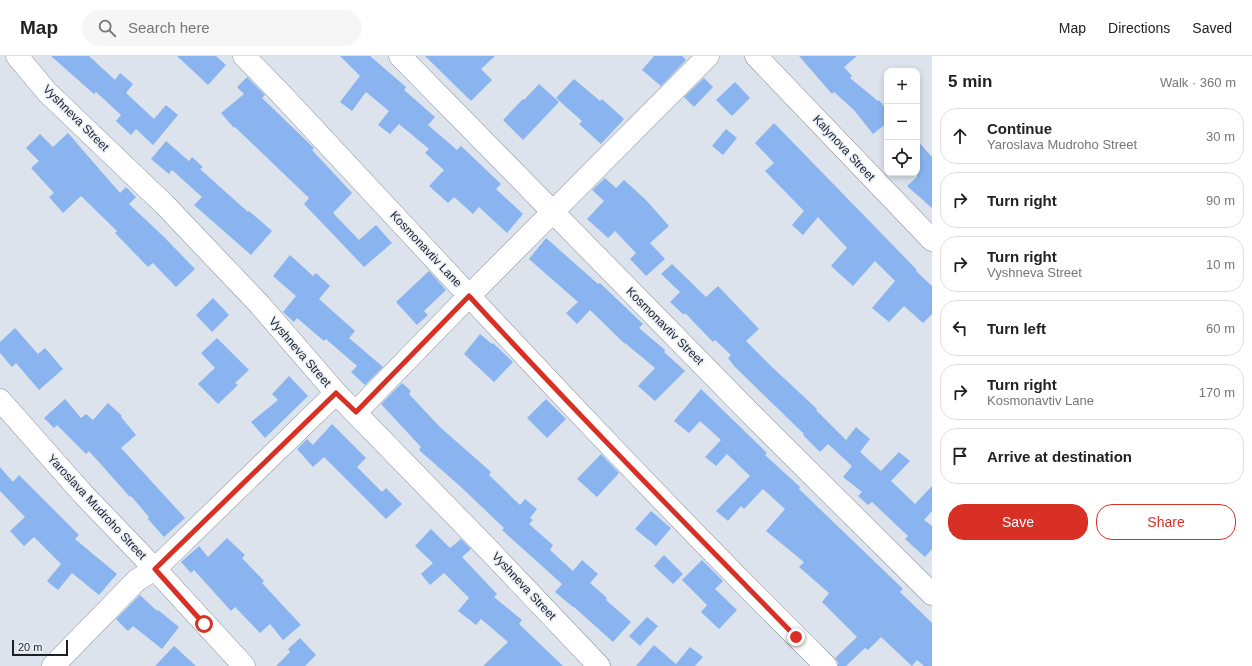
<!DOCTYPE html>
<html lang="en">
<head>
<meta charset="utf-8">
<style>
  body { margin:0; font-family:Helvetica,sans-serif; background:#f6f6f6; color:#222 }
  .controls { position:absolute; right:12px; top:12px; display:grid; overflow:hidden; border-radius:8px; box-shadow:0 2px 6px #0003 }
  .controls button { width:36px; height:36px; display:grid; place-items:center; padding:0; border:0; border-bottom:1px solid #e0e0e0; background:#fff; color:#222; font:20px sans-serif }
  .scale { position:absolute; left:12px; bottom:10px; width:56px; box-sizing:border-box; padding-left:4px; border:2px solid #1e2024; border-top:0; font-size:11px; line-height:14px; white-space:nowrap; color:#1e2024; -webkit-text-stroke:3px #e9f0f9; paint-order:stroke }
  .stop { position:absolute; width:12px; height:12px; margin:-9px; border:3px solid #d93025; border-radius:50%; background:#fff }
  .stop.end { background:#d93025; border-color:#fff; box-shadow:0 1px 4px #0008 }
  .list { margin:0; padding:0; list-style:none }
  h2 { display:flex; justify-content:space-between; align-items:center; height:52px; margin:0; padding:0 16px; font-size:17px }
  h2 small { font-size:13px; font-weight:400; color:#767676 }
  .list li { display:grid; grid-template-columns:26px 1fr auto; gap:12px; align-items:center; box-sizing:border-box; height:56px; margin:0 8px 8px; padding:0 8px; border:1px solid #e0e0e0; border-radius:16px }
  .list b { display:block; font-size:15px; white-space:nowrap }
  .list p { margin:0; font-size:13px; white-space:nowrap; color:#767676 }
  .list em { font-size:13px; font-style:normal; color:#767676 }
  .actions { display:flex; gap:8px; padding:12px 16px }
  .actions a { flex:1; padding:9px 0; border:1px solid #d93025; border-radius:16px; text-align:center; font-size:14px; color:#d93025 }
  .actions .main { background:#d93025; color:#fff }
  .icon { flex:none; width:22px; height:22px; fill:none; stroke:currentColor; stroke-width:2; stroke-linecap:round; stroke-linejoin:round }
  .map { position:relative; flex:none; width:932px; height:610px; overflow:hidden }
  header { display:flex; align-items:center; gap:24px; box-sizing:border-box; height:56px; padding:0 20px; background:#fff; border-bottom:1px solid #e0e0e0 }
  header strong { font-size:19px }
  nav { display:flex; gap:22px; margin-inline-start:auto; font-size:14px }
  .search { width:280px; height:36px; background:#f6f6f6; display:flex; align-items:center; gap:10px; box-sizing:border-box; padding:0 14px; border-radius:22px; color:#767676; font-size:15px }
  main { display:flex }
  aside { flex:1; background:#fff }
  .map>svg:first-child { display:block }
</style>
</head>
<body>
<header>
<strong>Map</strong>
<div class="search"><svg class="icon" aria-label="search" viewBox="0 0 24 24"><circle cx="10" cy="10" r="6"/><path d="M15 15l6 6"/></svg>Search here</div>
<nav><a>Map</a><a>Directions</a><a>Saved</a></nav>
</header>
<main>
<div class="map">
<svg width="932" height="610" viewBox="0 0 932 610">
  <rect width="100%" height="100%" fill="#dce3ec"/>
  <g fill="#89b4ef">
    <path d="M51,0H89L115,24L120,17L133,28L126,37L154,63L166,49L178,59L153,89L136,73L131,79L116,65L121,59L96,36L94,38Z"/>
    <path d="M177,0H216L226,9L208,29Z"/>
    <path d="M340,0H370L406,31L404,34L435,61L428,69L457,94L461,90L501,128L496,133L523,158L507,177L479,151L473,158L454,141L448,147L429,130L444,114L425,97L429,93L399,68L390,78L378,69L389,55L366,36L352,55L340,46L360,20Z"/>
    <path d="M425,0H495L481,13L492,24L471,45Z"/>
    <path d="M654,0H682L686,4L661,30L642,14Z"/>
    <path d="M799,0H857L844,11L852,20L850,22L878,45L879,44L887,54V67L873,78L854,54L834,36L832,38Z"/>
    <path d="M247,21L265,39L262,42L314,92L312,94L352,137L333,157L359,184L376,169L392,187L364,211L304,148L309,142L235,71L234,72L221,57L244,38L237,31Z"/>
    <path d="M704,22L713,31L694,51L684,41Z"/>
    <path d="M574,23L600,45L602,43L624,63L601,88L579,68L582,65L556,42Z"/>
    <path d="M735,26L750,42L732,60L716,44Z"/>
    <path d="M539,28L559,46L523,84L503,64L523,43L524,44Z"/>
    <path d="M774,67L917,214L916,215L932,230V258L923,267L904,250L889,266L872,252L895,225L875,205L853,230L831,210L847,192L818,161L803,179L792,169L804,155L765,115L774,107L755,87Z"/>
    <path d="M726,73L737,82L723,99L712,90Z"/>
    <path d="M68,77L120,137L126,131L136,141L129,148L164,181L195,213L176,231L153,207L148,211L115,177L117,175L81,140L63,157L49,141L54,137L31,112L39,105L26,92L40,78L53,91Z"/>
    <path d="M917,84L932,101V152L907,130L917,121Z"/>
    <path d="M166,85L189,105L192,101L203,111L200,113L248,156L249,155L272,175L251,199L194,149L202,141L172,114L169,118L151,103Z"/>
    <path d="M605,122L616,132L624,124L646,144L669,170L650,187L665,203L646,220L630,203L636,197L615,175L608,182L587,163L604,145L592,134Z"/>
    <path d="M546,182L598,228L600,227L643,268L639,272L665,294L664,296L685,315L655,345L638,330L655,312L625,287V288L590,254L577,268L566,257L578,246L529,203Z"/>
    <path d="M290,199L313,220L316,217L330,230L319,243L355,275L349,282L383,311L365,329L351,316L357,310L326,283L324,285L297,262L294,266L283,256L296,240L273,220Z"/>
    <path d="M672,208L706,241L718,230L759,273L746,285L772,311L817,353L816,354L846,384L856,371L870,383L860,396L881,415L899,396L910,405L891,425L915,448L932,430V455L924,464L932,470V493L925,501L905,483L908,480L872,446L868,449L858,440L862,436L843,421L852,410L828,388L820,396L803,379L804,378L734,310L728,302L731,299L715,284L713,286L685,257L684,259L670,246L680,236L661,218Z"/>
    <path d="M429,215L446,234L424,255L428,259L417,269L396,246Z"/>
    <path d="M213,242L229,259L212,276L196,259Z"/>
    <path d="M15,272L38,298L45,292L63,313L39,334L16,307L12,311L0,297V286Z"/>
    <path d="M480,278L492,288L493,287L513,306L494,326L464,298Z"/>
    <path d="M217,282L249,314L235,327L238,329L218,348L198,328L215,312L201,297Z"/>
    <path d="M289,320L308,340L265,382L251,366L278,344L272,338Z"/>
    <path d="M402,327L411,335L409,338L440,371L491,416L489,419L520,449L525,443L537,453L530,462L533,464L529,468L553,489L550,494L573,515L582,504L598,518L590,527L607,542L606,544L631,566L613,586L574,551H573L555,536L562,528L502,474L504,472L461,431L419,394L421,391L381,348Z"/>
    <path d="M701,333L767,397L765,399L800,431L799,433L903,533L900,536L932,567V610H924L917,604L912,610L881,581L868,594L865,592L846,610H838V606L835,602L857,581L822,546L829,537L799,511L804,506L766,475L785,453L763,433L744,453L741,450L728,465L716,455L750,420L727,398L716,410L705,401L721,384L700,365L689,377L674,365Z"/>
    <path d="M65,343L81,362L86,358L93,364L108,347L122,360L121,361L136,379L121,392L185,462L164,481L148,463L149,461L131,440L130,441L89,395L86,398L57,369L54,372L44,362Z"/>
    <path d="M546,343L566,363L547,382L527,362Z"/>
    <path d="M332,368L366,402L357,411L382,436L386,432L402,448L386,463L324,401L313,411L297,393L307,383L313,389Z"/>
    <path d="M601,398L619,417L597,441L577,423Z"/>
    <path d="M0,411L13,426L19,419L79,479L75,483L117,518L99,539L72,517L58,534L47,525L61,508L34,481L24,490L10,475L25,461L0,435Z"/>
    <path d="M651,455L671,472L656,490L635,473Z"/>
    <path d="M431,473L450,492L461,483L471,493L462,501L497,538L494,541L522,564L519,568L563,610H483L508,586L481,563L476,569L458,555L469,542L444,517L430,529L421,518L433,507L415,490Z"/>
    <path d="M227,482L245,499L242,502L264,525L262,527L301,569L283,584L270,568L260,577L235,551L231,555L194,514L191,517L181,506L199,490L208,501Z"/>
    <path d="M664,499L683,518L673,528L654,510Z"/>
    <path d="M702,504L723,525L715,533L737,554L719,573L701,556L707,549L682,524Z"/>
    <path d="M140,539L157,555L158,554L179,571L162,593L133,570L128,575L116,563Z"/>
    <path d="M647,561L658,570L640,590L629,580Z"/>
    <path d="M300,582L316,599L305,610H276L290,596L288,593Z"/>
    <path d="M654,589L676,608L690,591L703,601L695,610H636Z"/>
    <path d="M174,590L196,610H155Z"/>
  </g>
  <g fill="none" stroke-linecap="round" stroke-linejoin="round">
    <g stroke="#898f98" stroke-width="23">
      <g id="minor">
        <path d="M17,0L47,36L165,149L260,249L336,337L486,491L599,610"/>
        <path d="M244,0L282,39C461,231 639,425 826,610"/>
        <path d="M400,0L757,364L932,538"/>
        <path d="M756,0L932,184"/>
        <path d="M0,344L83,438L155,513L244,610"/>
        <path d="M356,356L469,240L708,0"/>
        <path d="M53,610L137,524L155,513L336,337"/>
      </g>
    </g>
    <use href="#minor" stroke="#fff" stroke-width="22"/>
  </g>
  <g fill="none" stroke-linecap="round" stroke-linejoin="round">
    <path stroke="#d93025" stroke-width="5" d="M204,568L155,513L336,337L356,356L469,240C575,356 686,468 796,581"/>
  </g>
  <g text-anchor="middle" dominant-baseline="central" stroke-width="3" stroke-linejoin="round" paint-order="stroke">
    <g font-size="12" fill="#1e2024" stroke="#e9f0f9">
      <text transform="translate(76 62) rotate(45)">Vyshneva Street</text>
      <text transform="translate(844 92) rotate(47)">Kalynova Street</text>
      <text transform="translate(426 193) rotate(47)">Kosmonavtiv Lane</text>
      <text transform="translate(665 270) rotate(45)">Kosmonavtiv Street</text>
      <text transform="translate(300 296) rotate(49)">Vyshneva Street</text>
      <text transform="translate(97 451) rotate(47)">Yaroslava Mudroho Street</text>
      <text transform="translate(524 530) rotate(47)">Vyshneva Street</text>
    </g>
  </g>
</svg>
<div class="controls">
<button>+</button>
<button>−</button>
<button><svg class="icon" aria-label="locate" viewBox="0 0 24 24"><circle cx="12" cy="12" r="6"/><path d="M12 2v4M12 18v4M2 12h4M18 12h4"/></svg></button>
</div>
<div class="scale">20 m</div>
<div class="stop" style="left:204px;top:568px"></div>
<div class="stop end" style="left:796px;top:581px"></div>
</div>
<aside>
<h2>5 min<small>Walk · 360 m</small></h2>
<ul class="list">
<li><svg class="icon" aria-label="ahead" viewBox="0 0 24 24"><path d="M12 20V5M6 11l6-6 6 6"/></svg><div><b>Continue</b><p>Yaroslava Mudroho Street</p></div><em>30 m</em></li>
<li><svg class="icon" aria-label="right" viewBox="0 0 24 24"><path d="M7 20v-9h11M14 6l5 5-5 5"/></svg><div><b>Turn right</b></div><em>90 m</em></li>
<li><svg class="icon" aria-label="right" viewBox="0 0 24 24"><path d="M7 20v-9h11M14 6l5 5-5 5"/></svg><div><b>Turn right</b><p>Vyshneva Street</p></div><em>10 m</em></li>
<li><svg class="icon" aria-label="left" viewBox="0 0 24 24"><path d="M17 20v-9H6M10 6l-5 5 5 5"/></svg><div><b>Turn left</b></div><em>60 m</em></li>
<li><svg class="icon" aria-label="right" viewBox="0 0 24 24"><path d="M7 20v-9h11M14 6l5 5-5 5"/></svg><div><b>Turn right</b><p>Kosmonavtiv Lane</p></div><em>170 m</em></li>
<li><svg class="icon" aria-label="arrive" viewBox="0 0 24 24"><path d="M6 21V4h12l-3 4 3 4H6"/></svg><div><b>Arrive at destination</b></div></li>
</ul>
<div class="actions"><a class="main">Save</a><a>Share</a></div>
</aside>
</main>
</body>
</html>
